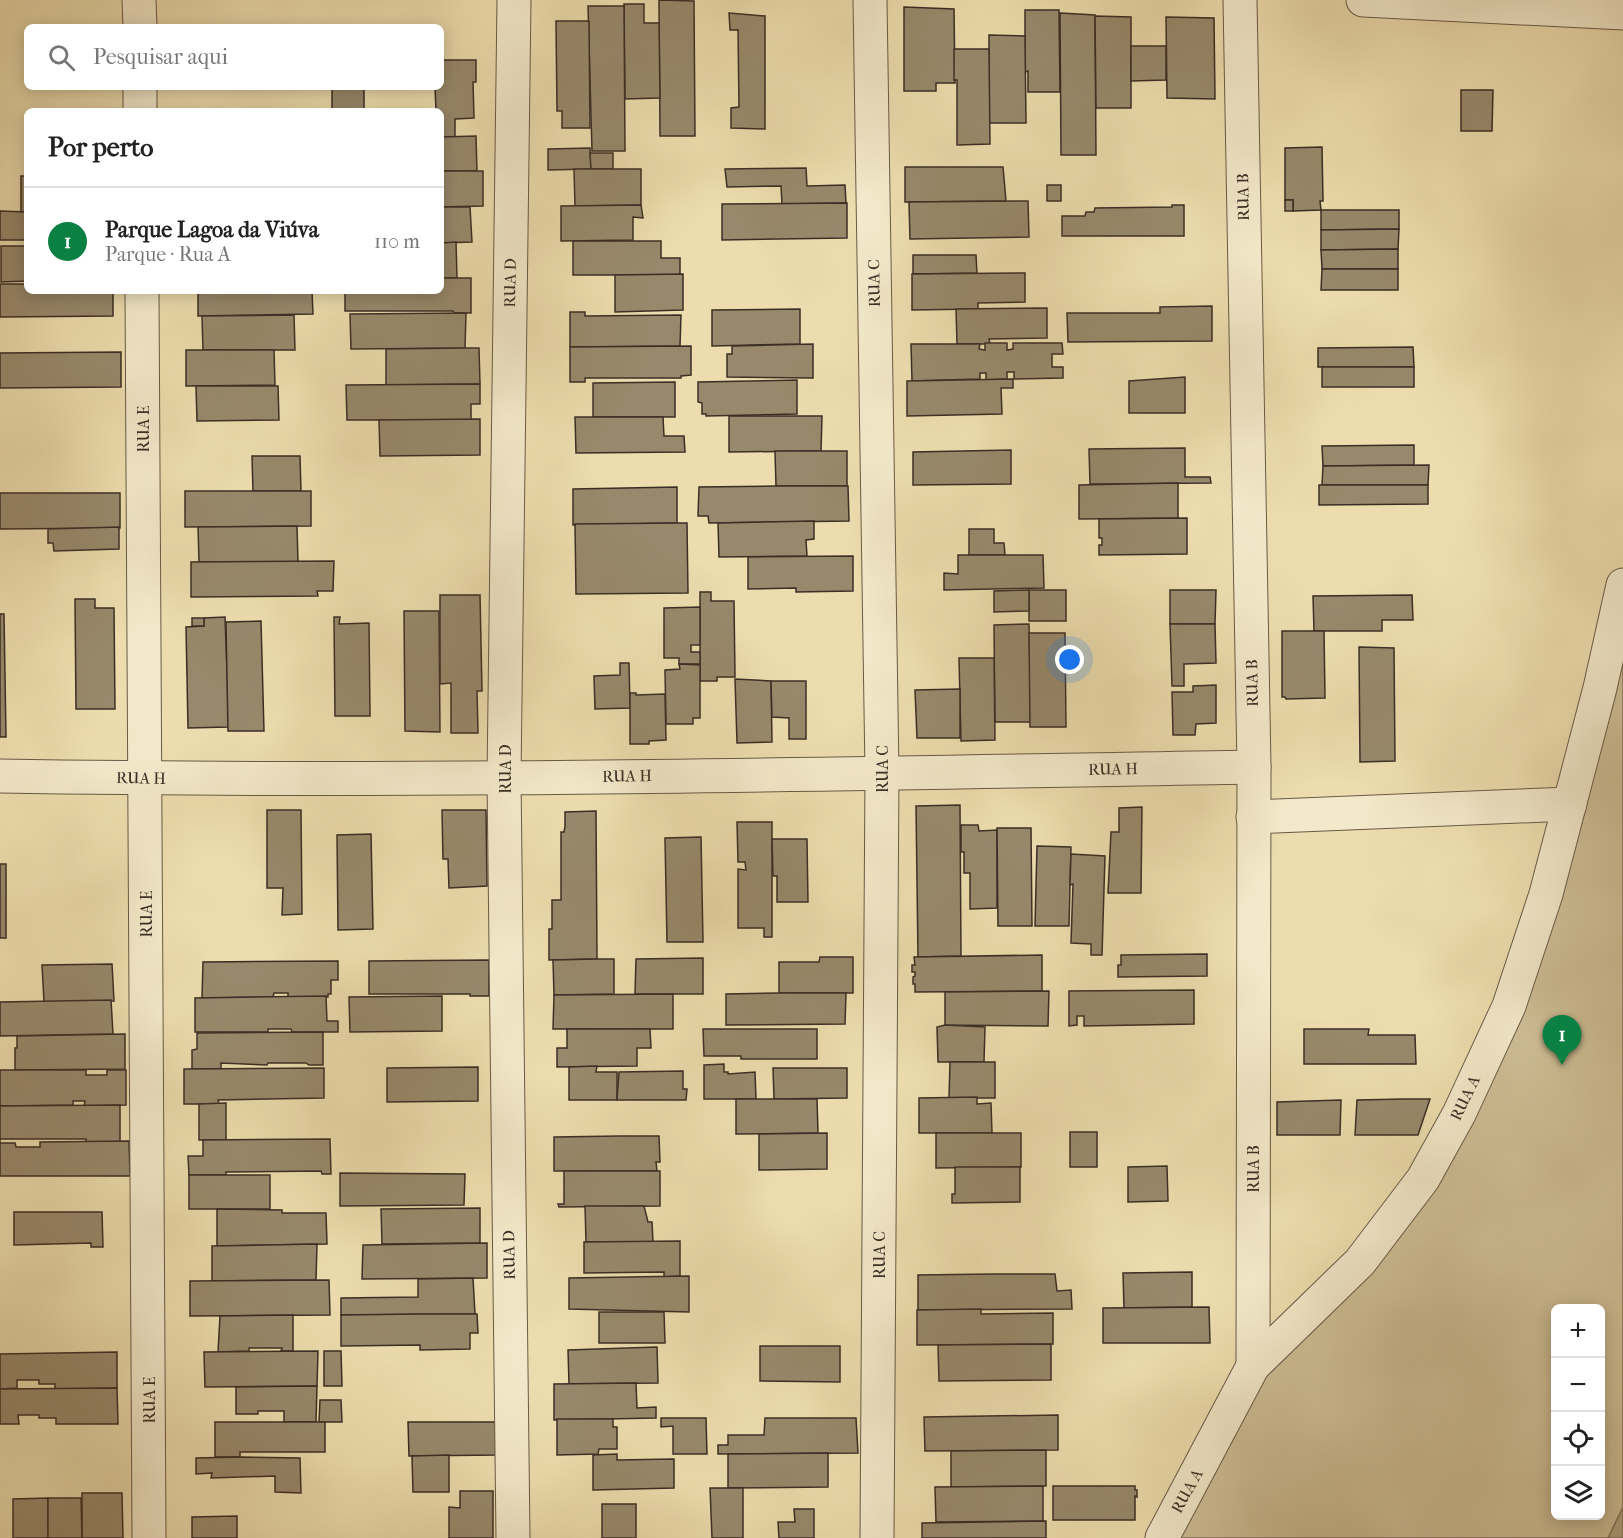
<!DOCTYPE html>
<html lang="pt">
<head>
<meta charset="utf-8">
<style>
  body { margin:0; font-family:"IM FELL French Canon",serif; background:#f6f6f6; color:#222 }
  .controls { position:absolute; right:18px; bottom:18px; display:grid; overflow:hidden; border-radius:9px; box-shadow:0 3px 15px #0003 }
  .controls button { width:54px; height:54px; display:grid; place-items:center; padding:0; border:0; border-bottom:2px solid #e0e0e0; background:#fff; color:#222; font:30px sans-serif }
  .you { position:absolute; left:1070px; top:660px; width:21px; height:21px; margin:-15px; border:4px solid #fff; border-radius:50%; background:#1a73e8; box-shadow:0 0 0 9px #1a73e833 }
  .badge { display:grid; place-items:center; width:39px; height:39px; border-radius:50%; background:#0b8043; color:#fff; font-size:20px; font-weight:700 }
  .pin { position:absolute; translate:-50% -50px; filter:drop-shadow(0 2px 3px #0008) }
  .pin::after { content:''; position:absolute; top:32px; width:21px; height:18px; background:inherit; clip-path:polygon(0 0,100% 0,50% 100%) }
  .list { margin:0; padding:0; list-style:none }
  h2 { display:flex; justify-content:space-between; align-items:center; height:78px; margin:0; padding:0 24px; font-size:26px }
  h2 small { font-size:20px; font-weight:400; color:#767676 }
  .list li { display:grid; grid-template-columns:39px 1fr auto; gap:18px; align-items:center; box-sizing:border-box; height:108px; padding:0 24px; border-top:2px solid #e0e0e0 }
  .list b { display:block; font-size:22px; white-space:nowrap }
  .list p { margin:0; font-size:20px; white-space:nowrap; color:#767676 }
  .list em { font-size:20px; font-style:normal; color:#767676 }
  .icon { flex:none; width:33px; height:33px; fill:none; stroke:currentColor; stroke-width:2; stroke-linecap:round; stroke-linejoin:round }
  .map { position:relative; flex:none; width:1623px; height:1538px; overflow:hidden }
  .search { position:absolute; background:#fff; box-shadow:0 3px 15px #0003; left:24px; top:24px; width:420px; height:66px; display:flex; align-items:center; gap:15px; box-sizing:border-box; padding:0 21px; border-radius:9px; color:#767676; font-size:22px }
  .panel { position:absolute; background:#fff; box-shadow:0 3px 15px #0003; left:24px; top:108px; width:420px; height:186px; border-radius:9px }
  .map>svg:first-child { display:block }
</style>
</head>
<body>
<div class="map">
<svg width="1623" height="1538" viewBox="0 0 1623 1538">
  <rect width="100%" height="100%" fill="#edddae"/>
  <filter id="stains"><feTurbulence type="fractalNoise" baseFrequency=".00333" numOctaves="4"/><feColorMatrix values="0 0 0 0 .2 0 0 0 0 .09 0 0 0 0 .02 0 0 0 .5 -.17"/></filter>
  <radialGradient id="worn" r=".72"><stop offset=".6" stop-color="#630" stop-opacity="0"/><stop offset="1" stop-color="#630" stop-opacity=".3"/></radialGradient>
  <path fill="#cfbf97" stroke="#85765e" stroke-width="1.5" fill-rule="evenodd" d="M1623,585V1538H1162L1253,1366L1360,1262L1509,1006ZM1556,1308H1600V1516H1556Z"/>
  <path fill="#b0a27f" stroke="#81745b" stroke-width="1.5" d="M1623,1507V1538H1608Z"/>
  <g fill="#98896c" stroke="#3b2e25" stroke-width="1.5">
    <path d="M659,0L694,1L695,136H660Z"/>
    <path d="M624,4H644V23H659L660,98L625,99Z"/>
    <path d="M588,6H624L625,151H592Z"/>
    <path d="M904,7L954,9L955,83H936V91H904Z"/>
    <path d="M1025,10H1059L1060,92H1028V71L1025,72Z"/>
    <path d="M729,13L765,16V129L731,128V108L739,107L738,30H730Z"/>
    <path d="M1060,13L1095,15L1096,155H1061Z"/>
    <path d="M1095,16L1131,17V108H1096Z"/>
    <path d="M1166,17L1214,18L1215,99L1167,98Z"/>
    <path d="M556,21H589L590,128H562V111H557Z"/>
    <path d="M989,35L1025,36L1026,123H989Z"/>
    <path d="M1131,46H1166V80L1131,81Z"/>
    <path d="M954,49H989L990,144L957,145V80H954Z"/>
    <path d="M441,60H476V82H473L474,118L455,119V137H441V111H436L435,87H441Z"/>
    <rect x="332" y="87" width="32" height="24"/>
    <path d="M1461,90H1493L1492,131H1461Z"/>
    <path d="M476,136L477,171H441V137Z"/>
    <path d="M1322,147L1323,201H1320L1321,210L1293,211V200H1285V148Z"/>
    <path d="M590,148L591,169L548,170V149Z"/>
    <path d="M590,153H613V169H591Z"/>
    <path d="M905,167H1003L1006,201L905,202Z"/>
    <path d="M806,168L807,186L845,185L846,203L782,204L781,186L727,187L725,169Z"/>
    <path d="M574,169H641V205L575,206Z"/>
    <path d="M441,171H483V206L441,207Z"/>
    <rect x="21" y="176" width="6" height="36"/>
    <rect x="1047" y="185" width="14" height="16"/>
    <rect x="1285" y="200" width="8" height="11"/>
    <path d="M1028,201L1029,237L910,239L909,202Z"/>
    <path d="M847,203V238L722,240V204Z"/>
    <path d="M641,205L643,218L633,217V240L561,241V206Z"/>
    <path d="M1172,205H1184V236H1062V216H1085L1086,212H1094L1095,208L1172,207Z"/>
    <path d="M441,207H470L472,242L441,243Z"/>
    <path d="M1321,210H1399V229L1321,230Z"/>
    <path d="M0,211L27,212V240H0Z"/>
    <path d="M1399,229L1398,249L1321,250V230Z"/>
    <path d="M573,241H661V258H680V275H573Z"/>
    <path d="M456,242L457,278H441V243Z"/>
    <path d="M1,246H27V281L1,282Z"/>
    <path d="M1398,249V269H1322L1321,250Z"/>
    <path d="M913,255H976L977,273L913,274Z"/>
    <path d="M1322,269H1398V290H1321Z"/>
    <path d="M1025,273V302L978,303V309L912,310V274Z"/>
    <path d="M683,274V310L615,312V275Z"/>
    <path d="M441,278H471V313H454L453,311H345V291H441Z"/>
    <path d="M0,284H27V291H113V316L0,317Z"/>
    <path d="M198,291H312L313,314L198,316Z"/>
    <path d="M1212,306V341L1068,342L1067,313H1160V307Z"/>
    <path d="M1047,308V338L989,339L990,344H957L956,309Z"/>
    <path d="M800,309V344L712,346V310Z"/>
    <path d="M570,312H585V316L681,315L680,346L570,347Z"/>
    <path d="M466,313L465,348L351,349L350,314Z"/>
    <path d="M294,315L295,350H203L202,316Z"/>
    <path d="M985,343H1007V350L1013,349V343H1062L1063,354H1052V367H1063V378L1014,379V372H1007V379L986,380V373H980V379L912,381L911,344H980L979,349L985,350Z"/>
    <path d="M813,344V378L727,377V354H732V346Z"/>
    <path d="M691,346V375L681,376V378H585V382H570V347Z"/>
    <path d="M1413,347L1414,367H1318V348Z"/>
    <path d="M465,348H479L480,384L386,385V349Z"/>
    <path d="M186,350H274L275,385L186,386Z"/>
    <path d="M121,352V387L0,388V353Z"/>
    <rect x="1322" y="367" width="92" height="20"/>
    <path d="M1185,377V413H1129V381Z"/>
    <path d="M1013,379V388H1001L1002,414L907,416V381Z"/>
    <path d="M797,380V414L706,416V414H702V403L698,402V382Z"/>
    <path d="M675,382V417H593V383Z"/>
    <path d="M480,384V404H471V420H347L346,385Z"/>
    <path d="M196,386H278L279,420L197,421Z"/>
    <path d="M729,416H822L821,451L729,452Z"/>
    <path d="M575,417H663L664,436H684L685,452L576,453Z"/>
    <path d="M480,419V455L380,456L379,420Z"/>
    <path d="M1414,445V465L1323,466L1322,446Z"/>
    <path d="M1185,448V477H1210L1211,483L1090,484L1089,449Z"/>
    <path d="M1011,450V484L913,485V452Z"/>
    <path d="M775,451H847V486H776Z"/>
    <path d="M252,456H300L301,491H253Z"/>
    <path d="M1429,465L1428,485H1322L1323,466Z"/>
    <path d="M1178,483V518L1079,519V485Z"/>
    <path d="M1319,485H1428V504L1319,505Z"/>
    <path d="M776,486H848L849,521L709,523L708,516H698L699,487Z"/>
    <path d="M677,487V523L573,525V489Z"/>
    <path d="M185,491H311V526L185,527Z"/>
    <path d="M0,493H120V528L0,529Z"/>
    <path d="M1187,518V554L1099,555V545H1102V538H1099V519Z"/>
    <path d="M814,521V539L806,540L807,556L719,557L718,523Z"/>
    <path d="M677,523H687L688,593L576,594L575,524Z"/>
    <path d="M297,526L298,562H199L198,527Z"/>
    <path d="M119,527V549L54,551L53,543H48V529Z"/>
    <path d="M969,529H994V543H1004L1005,555H969Z"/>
    <path d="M958,555H1043L1044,588L944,590V573L958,574Z"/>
    <path d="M853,556V591L796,592V588L748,589V557Z"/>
    <path d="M334,561L333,591H317L318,596L191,597V562Z"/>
    <rect x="1029" y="590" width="37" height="31"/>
    <path d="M1029,590V611L994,612V591Z"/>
    <path d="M1170,590H1216L1215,624H1170Z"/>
    <path d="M700,592H711V601H734L735,677H717V681H700Z"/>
    <path d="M440,595H480L482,691H477L478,733H451V683L440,684Z"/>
    <path d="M1412,595L1413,620H1382V631H1314L1313,596Z"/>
    <path d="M75,599H95V608H114L115,709H76Z"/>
    <path d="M700,607V645H691V652H700V664H679V658H664V608Z"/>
    <path d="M404,611H439L440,732L405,731Z"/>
    <path d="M0,614H4L6,737H0Z"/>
    <path d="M225,617L229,727L188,728L186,627L204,626V618Z"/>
    <path d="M334,617H340L339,624L369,623L370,716H335Z"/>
    <rect x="192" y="618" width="12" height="8"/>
    <path d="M261,621L264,731H228L226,622Z"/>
    <path d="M1029,624L1031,722H995L994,625Z"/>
    <path d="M1170,624H1215L1216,663L1184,664V686H1172Z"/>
    <path d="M1282,631H1324L1325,698L1286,699L1285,697H1282Z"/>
    <path d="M1029,633H1065L1066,727H1030Z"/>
    <path d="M1359,647L1394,648L1395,761L1360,762Z"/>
    <path d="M959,658H994L995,740L961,741Z"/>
    <path d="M620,663H629L630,708L595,709L594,676L620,675Z"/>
    <path d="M679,664L700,665V718H693V724H666L665,670L680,669Z"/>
    <path d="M735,679L771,681L772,742L737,743Z"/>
    <path d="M771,681H806V739H789V718L772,717Z"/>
    <path d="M1216,685V723L1196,724L1195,735H1173L1172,692H1193V686Z"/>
    <path d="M960,689V738H917L915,690Z"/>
    <path d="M630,693H636V695L665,694L666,740L649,741V744H630Z"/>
    <path d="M960,805L961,956L918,957L916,806Z"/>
    <path d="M1142,807L1141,893H1108L1111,832H1119V808Z"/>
    <path d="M267,810H301L302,914L282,915L283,888H267Z"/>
    <path d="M442,810H486L487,886L449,888L448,859H443Z"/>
    <path d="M596,811L597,959L549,960V929H552V900H561V832H564L565,826V812Z"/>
    <path d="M737,822H772V937H764V928H738V869L746,870L745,862H738Z"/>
    <path d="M961,825H978L979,831L997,830V908L970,909V873H964V852H961Z"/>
    <path d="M997,828H1031L1032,926H998Z"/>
    <path d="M371,834L373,929L338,930L337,835Z"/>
    <path d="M701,837L703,942H667L665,838Z"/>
    <path d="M772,839H807L808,902H777V876H773Z"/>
    <path d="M1037,846L1071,847L1069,926H1035Z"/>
    <path d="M1071,854L1105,856L1102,955H1091V944L1071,943L1073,884L1070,885Z"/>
    <rect x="0" y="864" width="6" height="74"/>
    <path d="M1207,954V976L1118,977V965H1121V955Z"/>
    <path d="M1042,955V991L915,992V984H913V977L915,976V972H912V965H915L914,957Z"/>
    <path d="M820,957H853V993H779V962H819Z"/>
    <path d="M703,958V994H635L636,959Z"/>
    <path d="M597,959H614V994L554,995L553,960Z"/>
    <path d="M489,960V996H470V994H369V961Z"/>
    <path d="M338,961V980H331V994H328V997H288V993H274L273,997L202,998L203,962Z"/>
    <path d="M112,964L114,1001L44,1002L42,965Z"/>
    <path d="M1194,990V1024L1084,1026V1016H1077V1025L1069,1026V991Z"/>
    <path d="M1049,991L1048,1026L945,1025V992Z"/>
    <path d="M779,993H846L845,1024L726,1025V994Z"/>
    <path d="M673,994V1029H553L554,995Z"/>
    <path d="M326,996L327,1021H338V1032H292L291,1029H268V1032H195V998Z"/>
    <path d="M442,996V1031L350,1032L349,997Z"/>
    <path d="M111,1000L113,1034L0,1036V1002Z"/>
    <path d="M945,1025L985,1027L984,1062H938L937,1027Z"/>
    <path d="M567,1029H650L651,1048H637V1066L557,1067V1048H567Z"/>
    <path d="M703,1029H817V1059H741V1056H704Z"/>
    <path d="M1304,1029H1369L1368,1035H1415L1416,1064H1304Z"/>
    <path d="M323,1032V1065H309L306,1063H268L267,1065L221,1063V1069H192V1050L197,1049V1033Z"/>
    <path d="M125,1034V1069L15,1070V1048H17V1036Z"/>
    <path d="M950,1062H995V1098H949Z"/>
    <path d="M724,1064V1072H728V1074L755,1072L756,1099H704V1065Z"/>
    <path d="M597,1066L596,1072H617V1100H569V1067Z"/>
    <path d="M478,1067V1101L387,1102V1068Z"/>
    <path d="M324,1068V1098L218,1100L219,1104H184V1069Z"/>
    <path d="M773,1068H847V1098L774,1099Z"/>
    <path d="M0,1070H86V1075H107V1070H126V1105L84,1106L85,1101H73V1105L0,1106Z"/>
    <path d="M683,1071V1089H687L686,1100H617L619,1072Z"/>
    <path d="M977,1097V1104L991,1103L992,1133H919V1098Z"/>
    <path d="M736,1099H817L818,1133L736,1134Z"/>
    <path d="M1405,1099H1430L1418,1135H1355L1357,1100Z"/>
    <path d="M1341,1100L1340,1135H1277V1102Z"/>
    <path d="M226,1103V1140H199V1104Z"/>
    <path d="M120,1105V1142L86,1143V1139H0V1143V1106Z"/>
    <rect x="1070" y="1132" width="27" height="35"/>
    <path d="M827,1133V1169L759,1170V1134Z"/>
    <path d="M936,1133H1021V1167L936,1168Z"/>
    <path d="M620,1136H659L660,1162H656L657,1171H554V1137Z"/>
    <path d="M330,1139L331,1174H322L321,1171L226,1172V1175H189L188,1156H203V1140Z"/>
    <path d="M129,1141L130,1176H0V1143H15L16,1147H40V1142Z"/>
    <path d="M1167,1166L1168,1201L1128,1202V1167Z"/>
    <path d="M955,1167H1020V1202L952,1203V1194H955Z"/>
    <path d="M564,1171H660V1206L559,1207L558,1204H564Z"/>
    <path d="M340,1173L465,1174L464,1205L340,1206Z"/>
    <rect x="189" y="1175" width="81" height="34"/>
    <path d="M585,1206H644L648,1222H652L653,1242H586Z"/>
    <path d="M480,1208V1243L382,1244L381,1209Z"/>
    <path d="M217,1209L282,1210V1213H326L327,1244L217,1246Z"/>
    <path d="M14,1212H102L103,1247H91V1243L14,1245Z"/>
    <path d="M680,1241V1276L664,1277V1272L584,1273V1242Z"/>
    <path d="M487,1243V1278L362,1279L363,1245Z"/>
    <path d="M317,1244L316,1280L212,1281V1246Z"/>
    <path d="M1192,1272V1307L1124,1308L1123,1273Z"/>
    <path d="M993,1274H1055L1057,1291L1071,1290L1072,1309L918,1310V1275Z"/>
    <path d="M689,1276V1312L569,1309V1278Z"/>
    <path d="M473,1278L475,1314L341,1315V1298L418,1297V1279Z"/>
    <path d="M329,1280L330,1315L190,1316V1281Z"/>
    <path d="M1209,1307L1210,1343H1103V1308Z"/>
    <path d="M981,1309V1314L1053,1313V1344L917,1345V1310Z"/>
    <path d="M599,1312H664L665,1343H599Z"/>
    <path d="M419,1314H477L478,1333H470V1349L420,1350V1345L341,1346V1315Z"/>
    <path d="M293,1315V1351H281L282,1348H249V1351L218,1352L220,1316Z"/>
    <path d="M1051,1344V1380L939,1381L938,1345Z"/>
    <path d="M760,1346H840V1382L760,1381Z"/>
    <path d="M657,1347L658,1383L569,1384L568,1350Z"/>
    <path d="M318,1351L317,1386L205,1387L204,1352Z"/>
    <path d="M324,1351H341L342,1386H324Z"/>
    <path d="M117,1352V1388L55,1389V1384H39V1380H17V1388L0,1389V1354Z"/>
    <path d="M636,1383L637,1408L656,1407V1418L554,1420V1384Z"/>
    <path d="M317,1386L316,1422H284V1411H258V1414H236V1387Z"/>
    <path d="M117,1388L118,1424H56V1418H39V1415H18L19,1424H0V1389Z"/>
    <path d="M320,1400H341L342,1422H319Z"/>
    <path d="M1058,1415V1450L925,1451L924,1417Z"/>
    <path d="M661,1418H706L707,1454H673V1426L661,1427Z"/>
    <path d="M765,1418H856L858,1453L718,1454V1445H728V1435H764Z"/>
    <path d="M557,1419H613V1427H617V1449H599L598,1454L557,1455Z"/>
    <path d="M215,1422H325V1452H240V1457H215Z"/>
    <path d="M408,1422H498V1455L409,1456Z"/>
    <path d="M1046,1450V1486L951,1487V1451Z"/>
    <path d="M828,1453V1487L728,1488V1454Z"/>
    <path d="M617,1454V1460L674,1459V1488L593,1490V1455Z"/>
    <path d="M449,1455V1492H413L412,1456Z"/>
    <path d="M240,1457L300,1458L301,1493L275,1492V1476L211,1478L212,1473L196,1474V1458Z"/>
    <path d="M1043,1486V1521L936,1522L935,1487Z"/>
    <path d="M1053,1486H1135V1490H1137V1497L1135,1496V1520H1053Z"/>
    <path d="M710,1488H743V1538H712Z"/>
    <path d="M460,1491H493V1538H449V1507L460,1508Z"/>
    <path d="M82,1493H122L123,1538H82Z"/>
    <path d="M48,1498V1538H13V1499Z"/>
    <path d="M48,1498H81L82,1538H48Z"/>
    <rect x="602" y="1504" width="34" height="34"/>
    <path d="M794,1509H814V1538H779L778,1522H795Z"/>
    <path d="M237,1516V1538H192V1517Z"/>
    <path d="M1046,1521V1538H922V1523Z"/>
  </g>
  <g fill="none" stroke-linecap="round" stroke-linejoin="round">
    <g stroke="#685a47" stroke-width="35">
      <g id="minor">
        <path d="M139,0L140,27"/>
        <path d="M870,0L882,773L877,1538"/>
        <path d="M1240,0L1254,767L1253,1366"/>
        <path d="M1363,0L1623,13"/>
        <path d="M140,87V111"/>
        <path d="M142,291L149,1538"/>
        <path d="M0,776C418,783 836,774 1254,767"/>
        <path d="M1253,817L1570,804"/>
        <path d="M513,1538L504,778L514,0"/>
        <path d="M1162,1538L1253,1366L1360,1262L1423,1179L1459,1114L1509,1006L1546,894L1600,688L1623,585"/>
      </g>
    </g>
    <use href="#minor" stroke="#f3e9ca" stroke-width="33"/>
  </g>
  <g text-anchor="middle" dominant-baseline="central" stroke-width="5" stroke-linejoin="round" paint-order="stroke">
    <g font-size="16" fill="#3b2e25" stroke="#f3e9ca">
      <text transform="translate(1243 197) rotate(-91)">RUA B</text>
      <text transform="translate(510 283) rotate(-89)">RUA D</text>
      <text transform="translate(874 283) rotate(-91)">RUA C</text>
      <text transform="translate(143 429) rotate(-90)">RUA E</text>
      <text transform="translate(1252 683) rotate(-91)">RUA B</text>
      <text transform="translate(505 769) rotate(-90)">RUA D</text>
      <text transform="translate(882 769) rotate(-90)">RUA C</text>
      <text transform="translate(1113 769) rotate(-1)">RUA H</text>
      <text transform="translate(627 776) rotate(-1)">RUA H</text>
      <text transform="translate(141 778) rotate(1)">RUA H</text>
      <text transform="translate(146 914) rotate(-90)">RUA E</text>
      <text transform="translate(1465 1098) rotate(-64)">RUA A</text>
      <text transform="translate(1253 1169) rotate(-90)">RUA B</text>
      <text transform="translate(509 1255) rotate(-91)">RUA D</text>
      <text transform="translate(879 1255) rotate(-90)">RUA C</text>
      <text transform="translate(149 1400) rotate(-90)">RUA E</text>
      <text transform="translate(1187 1491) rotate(-61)">RUA A</text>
    </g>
  </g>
  <rect width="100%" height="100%" filter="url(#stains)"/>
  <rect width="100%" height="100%" fill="url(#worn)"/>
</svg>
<div class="controls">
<button>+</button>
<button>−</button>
<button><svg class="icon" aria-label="locate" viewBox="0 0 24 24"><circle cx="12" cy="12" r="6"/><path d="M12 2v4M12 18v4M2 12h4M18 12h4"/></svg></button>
<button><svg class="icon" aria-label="layers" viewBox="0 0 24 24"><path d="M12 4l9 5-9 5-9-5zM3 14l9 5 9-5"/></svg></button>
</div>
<div class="you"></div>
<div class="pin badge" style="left:1562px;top:1065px">1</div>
<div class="search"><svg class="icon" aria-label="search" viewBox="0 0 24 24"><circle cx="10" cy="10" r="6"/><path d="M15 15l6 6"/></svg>Pesquisar aqui</div>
<section class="panel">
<h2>Por perto<small></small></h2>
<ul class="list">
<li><span class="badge">1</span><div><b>Parque Lagoa da Viúva</b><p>Parque · Rua A</p></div><em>110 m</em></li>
</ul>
</section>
</div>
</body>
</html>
